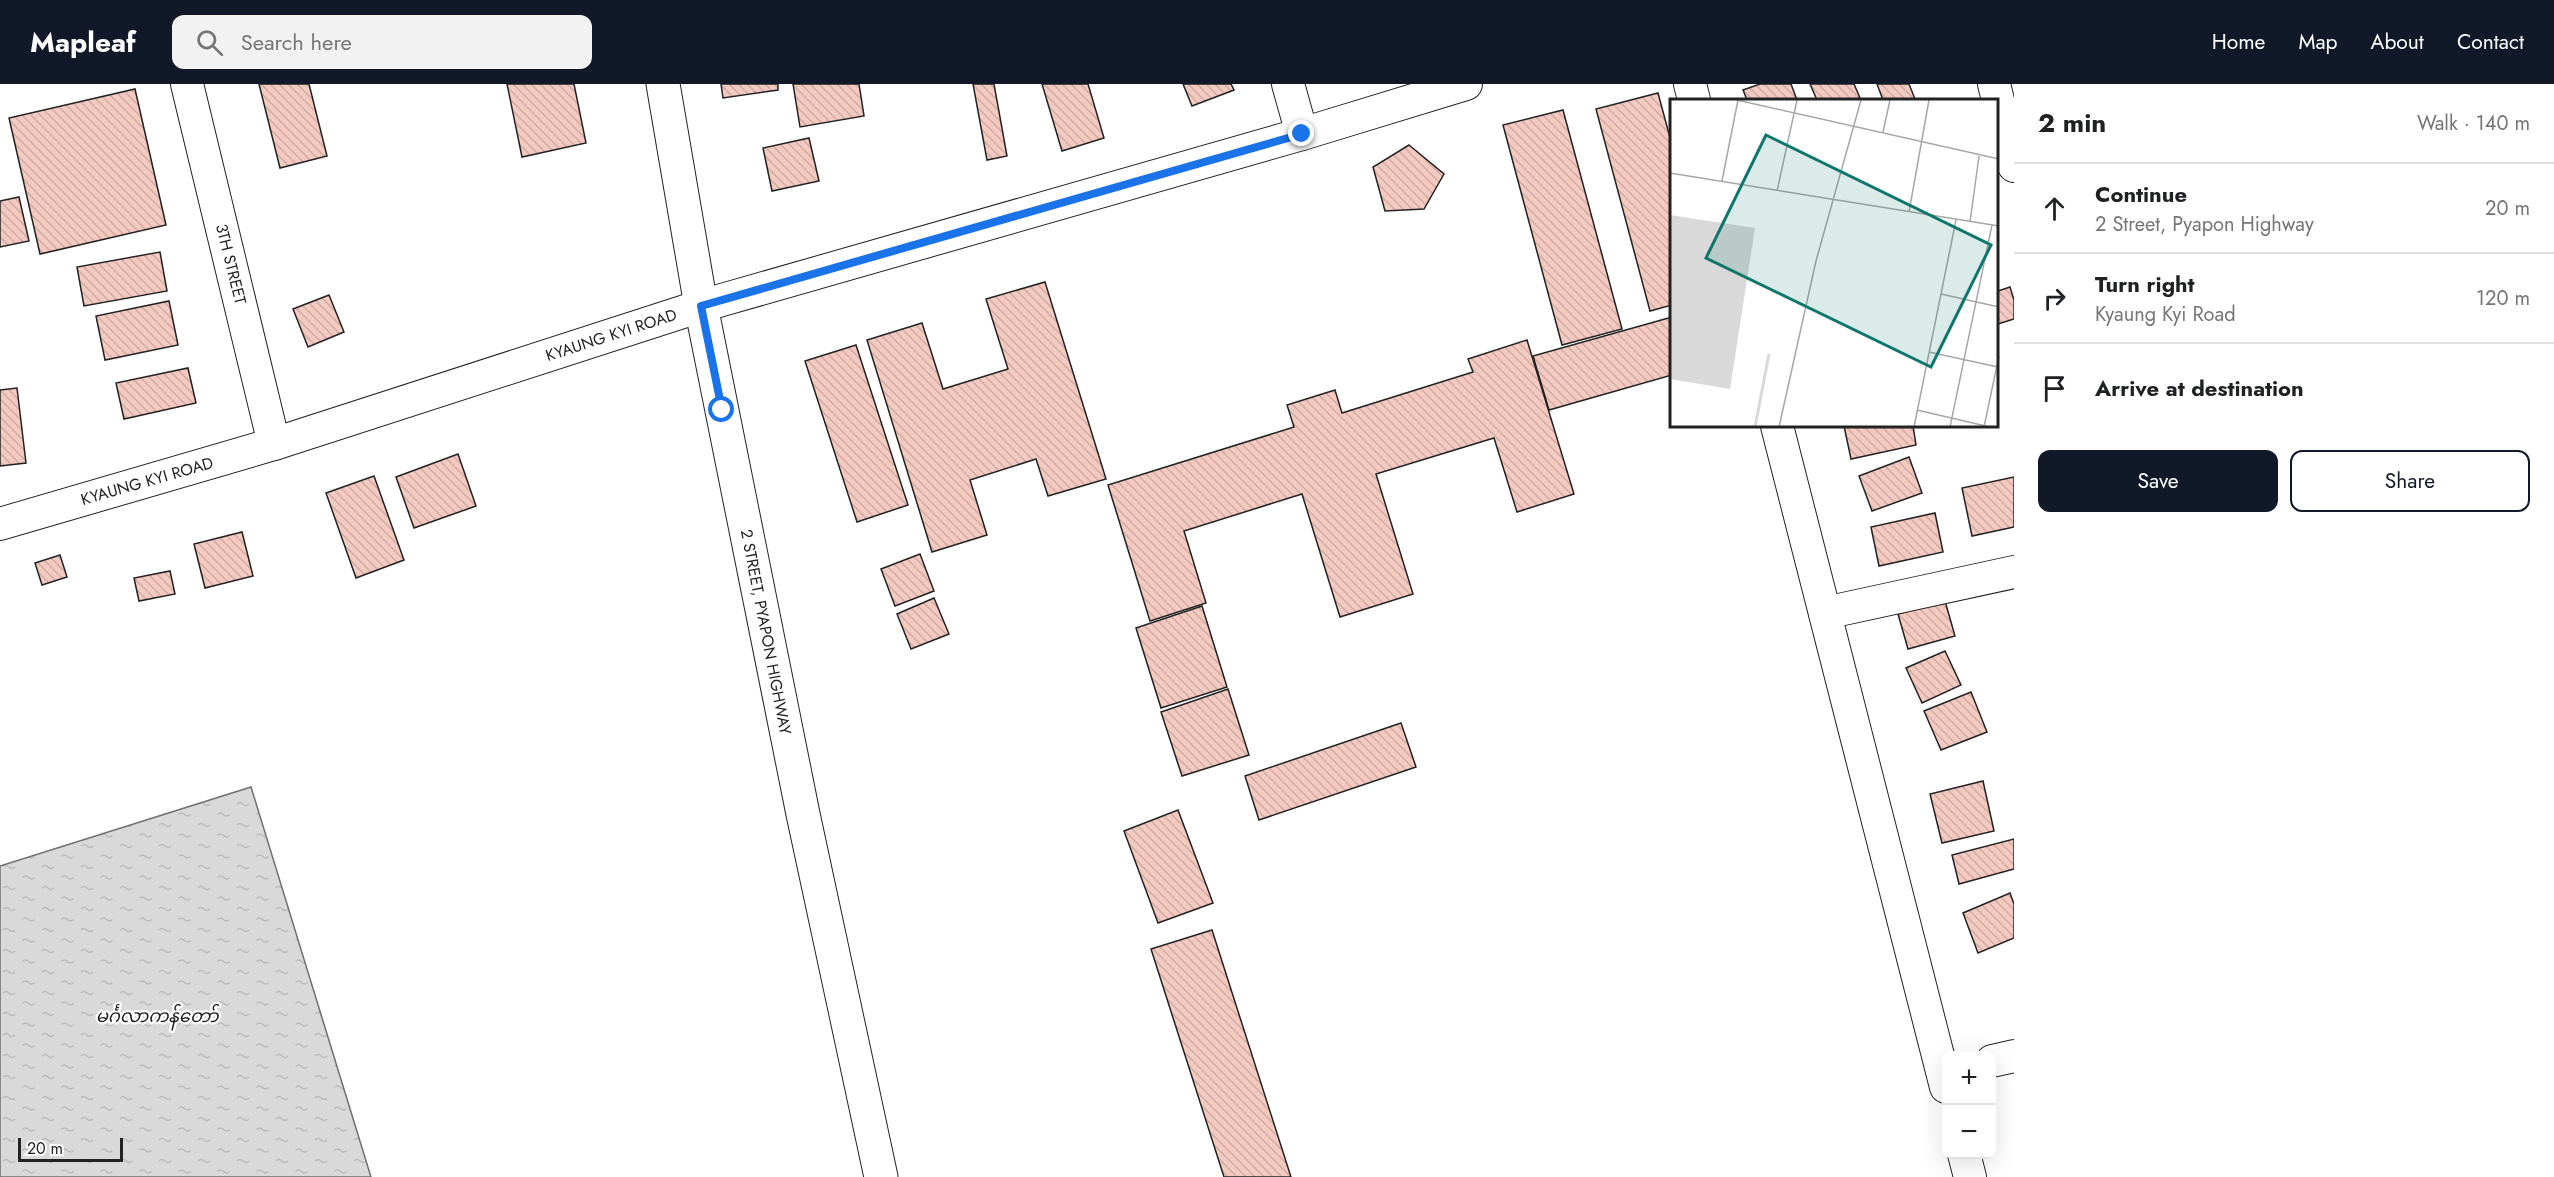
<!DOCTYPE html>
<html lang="en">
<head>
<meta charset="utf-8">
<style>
  body { margin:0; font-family:Jost,"Noto Sans Myanmar",sans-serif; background:#f2f2f2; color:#202124 }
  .controls { position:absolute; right:18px; bottom:18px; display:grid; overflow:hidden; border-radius:12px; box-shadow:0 6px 24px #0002 }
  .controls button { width:54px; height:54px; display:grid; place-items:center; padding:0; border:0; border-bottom:2px solid #e0e0e0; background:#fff; color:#202124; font:30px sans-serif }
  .scale { position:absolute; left:18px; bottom:15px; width:105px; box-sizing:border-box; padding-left:6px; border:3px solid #222; border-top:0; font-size:16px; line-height:21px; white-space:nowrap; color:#222; -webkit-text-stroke:4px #fff; paint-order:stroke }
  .stop { position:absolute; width:18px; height:18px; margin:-14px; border:4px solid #1a73e8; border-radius:50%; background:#fff }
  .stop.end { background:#1a73e8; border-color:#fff; box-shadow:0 2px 6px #0008 }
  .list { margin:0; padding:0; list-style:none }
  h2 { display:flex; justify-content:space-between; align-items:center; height:78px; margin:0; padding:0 24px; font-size:26px }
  h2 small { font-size:20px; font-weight:400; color:#757577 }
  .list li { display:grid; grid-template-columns:39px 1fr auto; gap:18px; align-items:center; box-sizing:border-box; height:90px; padding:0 24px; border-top:2px solid #e0e0e0 }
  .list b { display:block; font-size:22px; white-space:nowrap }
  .list p { margin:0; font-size:20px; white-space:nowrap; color:#757577 }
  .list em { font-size:20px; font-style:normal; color:#757577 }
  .actions { display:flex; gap:12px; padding:18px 24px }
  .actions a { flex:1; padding:14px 0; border:2px solid #111827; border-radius:12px; text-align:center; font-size:21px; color:#111827 }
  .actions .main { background:#111827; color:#fff }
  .icon { flex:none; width:33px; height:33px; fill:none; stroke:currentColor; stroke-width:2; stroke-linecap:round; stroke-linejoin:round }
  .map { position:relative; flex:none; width:2014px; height:1093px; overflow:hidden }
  header { display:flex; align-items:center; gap:36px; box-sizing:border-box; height:84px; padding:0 30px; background:#111827; color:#fff }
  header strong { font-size:28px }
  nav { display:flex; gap:33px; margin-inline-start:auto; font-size:21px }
  .search { width:420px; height:54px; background:#f2f2f2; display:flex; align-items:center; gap:15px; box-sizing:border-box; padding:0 21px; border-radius:12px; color:#757577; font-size:22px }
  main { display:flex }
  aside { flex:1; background:#fff }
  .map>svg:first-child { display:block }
</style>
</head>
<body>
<header>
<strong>Mapleaf</strong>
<div class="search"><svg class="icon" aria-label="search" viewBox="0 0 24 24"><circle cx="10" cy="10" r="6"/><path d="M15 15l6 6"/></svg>Search here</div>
<nav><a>Home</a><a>Map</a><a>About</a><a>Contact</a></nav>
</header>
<main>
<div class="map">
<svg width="2014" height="1093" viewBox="0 0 2014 1093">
  <defs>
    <pattern id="water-ripples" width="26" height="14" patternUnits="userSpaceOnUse" patternTransform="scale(1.5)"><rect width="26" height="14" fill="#d9d9d9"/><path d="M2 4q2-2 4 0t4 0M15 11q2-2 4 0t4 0" fill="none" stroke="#bababa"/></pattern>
    <pattern id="building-back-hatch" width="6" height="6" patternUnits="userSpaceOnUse" patternTransform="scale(1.5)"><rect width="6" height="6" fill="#f3c9c0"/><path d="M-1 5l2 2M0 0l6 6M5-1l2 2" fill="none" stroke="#d0aca5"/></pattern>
  </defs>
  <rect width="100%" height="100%" fill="#fff"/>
  <path fill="url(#water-ripples)" stroke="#6f6f6f" stroke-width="1.5" d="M251,703L371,1093H0V782Z"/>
  <g fill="url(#building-back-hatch)" stroke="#222" stroke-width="1.5">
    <path d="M259,0H309L327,72L280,84Z"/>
    <path d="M507,0H574L586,59L522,73Z"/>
    <path d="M721,0H778V6L723,14Z"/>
    <path d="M793,0H859L864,32L800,43Z"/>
    <path d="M973,0H994L1007,72L987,76Z"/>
    <path d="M1042,0H1088L1104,54L1062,67Z"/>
    <path d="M1183,0H1231L1234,6L1192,22Z"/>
    <path d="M1760,0H1791L1797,16H1747L1743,6Z"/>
    <path d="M1810,0H1854L1860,14L1854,16H1817Z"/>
    <path d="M1877,0H1909L1915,15L1883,16Z"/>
    <path d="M135,5L166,141L40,170L9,34Z"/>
    <path d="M1658,9L1672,61V221L1650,227L1596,25Z"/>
    <path d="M1563,26L1622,245L1562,261L1503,41Z"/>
    <path d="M809,54L819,97L772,107L763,64Z"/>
    <path d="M1409,61L1444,90L1424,125L1385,127L1373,83Z"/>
    <path d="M19,113L29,157L0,163V117Z"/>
    <path d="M160,168L167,207L84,222L77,183Z"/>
    <path d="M1045,198L1106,395L1048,412L1036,375L970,396L987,451L932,468L867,256L922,239L943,305L1008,285L986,215Z"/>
    <path d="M2010,203L2014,216V235L1998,240V207Z"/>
    <path d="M329,211L344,248L308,263L293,225Z"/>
    <path d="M169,217L178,261L105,276L96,232Z"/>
    <path d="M1672,233V291L1549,326L1533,272Z"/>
    <path d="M1527,256L1574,410L1517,428L1494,354L1376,390L1413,510L1340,533L1302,410L1184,447L1206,519L1150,537L1108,401L1294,343L1287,321L1335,306L1342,329L1473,288L1468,275Z"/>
    <path d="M856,261L908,421L857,438L805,277Z"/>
    <path d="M188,284L196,319L124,335L116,299Z"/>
    <path d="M17,304L26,379L0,382V306Z"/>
    <path d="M1844,342H1913L1916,361L1851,375Z"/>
    <path d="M458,370L476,422L414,444L396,393Z"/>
    <path d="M1909,373L1922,409L1872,427L1859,392Z"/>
    <path d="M374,392L404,476L356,494L326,409Z"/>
    <path d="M2014,393V443L1972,452L1962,404Z"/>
    <path d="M1935,429L1943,468L1879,482L1871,443Z"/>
    <path d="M242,448L253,492L205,504L194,460Z"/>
    <path d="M920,470L934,507L895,522L881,485Z"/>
    <path d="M60,471L67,493L42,501L35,479Z"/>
    <path d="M170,487L175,510L139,517L134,494Z"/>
    <path d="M934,514L949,550L911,565L897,530Z"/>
    <path d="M1945,517L1955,552L1908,565L1898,530Z"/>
    <path d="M1202,522L1227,603L1161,624L1136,544Z"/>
    <path d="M1945,567L1961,601L1922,619L1906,584Z"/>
    <path d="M1228,605L1249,671L1182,692L1161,628Z"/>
    <path d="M1971,608L1987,648L1941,666L1924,627Z"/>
    <path d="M1401,639L1416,683L1259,736L1245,692Z"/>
    <path d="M1983,697L1994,747L1942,759L1930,710Z"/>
    <path d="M1178,726L1213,819L1158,839L1124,747Z"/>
    <path d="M2014,755V785L1959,800L1952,771Z"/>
    <path d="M2010,809L2014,820V854L1978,869L1963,829Z"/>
    <path d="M1212,846L1291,1093H1224L1151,865Z"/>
  </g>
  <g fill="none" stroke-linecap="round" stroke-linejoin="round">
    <g stroke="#222" stroke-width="34">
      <g id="street">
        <path d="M187,0L274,360"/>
        <path d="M1288,0L1302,50"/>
        <path d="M1690,0L1694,16"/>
        <path d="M1994,0L2014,82"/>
        <path d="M1777,342L1946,1003"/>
        <path d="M0,440L274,360L701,222L1302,50L1466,0"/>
        <path d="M1825,529L2014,488"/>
        <path d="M1992,977L2014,972"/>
        <path d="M1964,1070L1970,1093"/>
      </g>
    </g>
    <g stroke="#222" stroke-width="35">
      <path id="primary" d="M663,0L701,222L803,730L881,1093"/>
    </g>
    <use href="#street" stroke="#fff" stroke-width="32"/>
    <use href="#primary" stroke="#fff" stroke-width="33"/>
  </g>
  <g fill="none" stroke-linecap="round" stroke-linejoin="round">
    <path stroke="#1a73e8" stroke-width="8" d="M722,326L701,222L1302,50"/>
  </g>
  <g text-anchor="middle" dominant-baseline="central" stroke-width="4.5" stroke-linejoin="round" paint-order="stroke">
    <g font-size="16" fill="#222" stroke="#fff">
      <text transform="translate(231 180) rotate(76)">3TH STREET</text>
      <text transform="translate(611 251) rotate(-18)">KYAUNG KYI ROAD</text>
      <text transform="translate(147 397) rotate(-16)">KYAUNG KYI ROAD</text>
      <text transform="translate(766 548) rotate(79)">2 STREET, PYAPON HIGHWAY</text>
    </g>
    <g font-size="18" font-style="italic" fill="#222" stroke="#fff">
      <text x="157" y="932">မင်္ဂလာကန်တော်</text>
    </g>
  </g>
  <g transform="translate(1670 15)">
    <rect width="328" height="328" fill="#fff"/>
    <path d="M0,116L85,129L60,290L0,280Z" fill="#d9d9d9"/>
    <path fill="none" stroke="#d9d9d9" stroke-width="3" d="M85,328L99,255"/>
    <path fill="none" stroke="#a7a7a7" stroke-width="1.5" d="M67,1L329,60M213,33L220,1M0,74L329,127M52,82L68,1M107,92L127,1M239,113L259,1M300,123L309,57M271,195L329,208M259,253L328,268M247,311L320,328M109,328L146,162L191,1M244,328L286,121M280,328L322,126M314,328L329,257"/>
    <path fill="#0f766e" fill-opacity="0.15" stroke="#0f766e" stroke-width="3" d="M96,36L321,146L261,268L36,159Z"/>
    <rect width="328" height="328" fill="none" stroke="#222" stroke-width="3"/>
  </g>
</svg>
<div class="controls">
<button>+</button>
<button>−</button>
</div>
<div class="scale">20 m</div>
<div class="stop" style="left:722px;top:326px"></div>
<div class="stop end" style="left:1302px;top:50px"></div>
</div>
<aside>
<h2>2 min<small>Walk · 140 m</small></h2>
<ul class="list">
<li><svg class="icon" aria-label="ahead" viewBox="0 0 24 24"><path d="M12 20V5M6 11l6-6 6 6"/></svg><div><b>Continue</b><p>2 Street, Pyapon Highway</p></div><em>20 m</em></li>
<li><svg class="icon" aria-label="right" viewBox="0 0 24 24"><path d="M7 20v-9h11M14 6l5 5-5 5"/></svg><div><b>Turn right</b><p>Kyaung Kyi Road</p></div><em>120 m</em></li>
<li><svg class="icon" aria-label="arrive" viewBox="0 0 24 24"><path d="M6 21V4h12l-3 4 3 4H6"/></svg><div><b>Arrive at destination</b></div></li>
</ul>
<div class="actions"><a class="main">Save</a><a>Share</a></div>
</aside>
</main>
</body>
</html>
